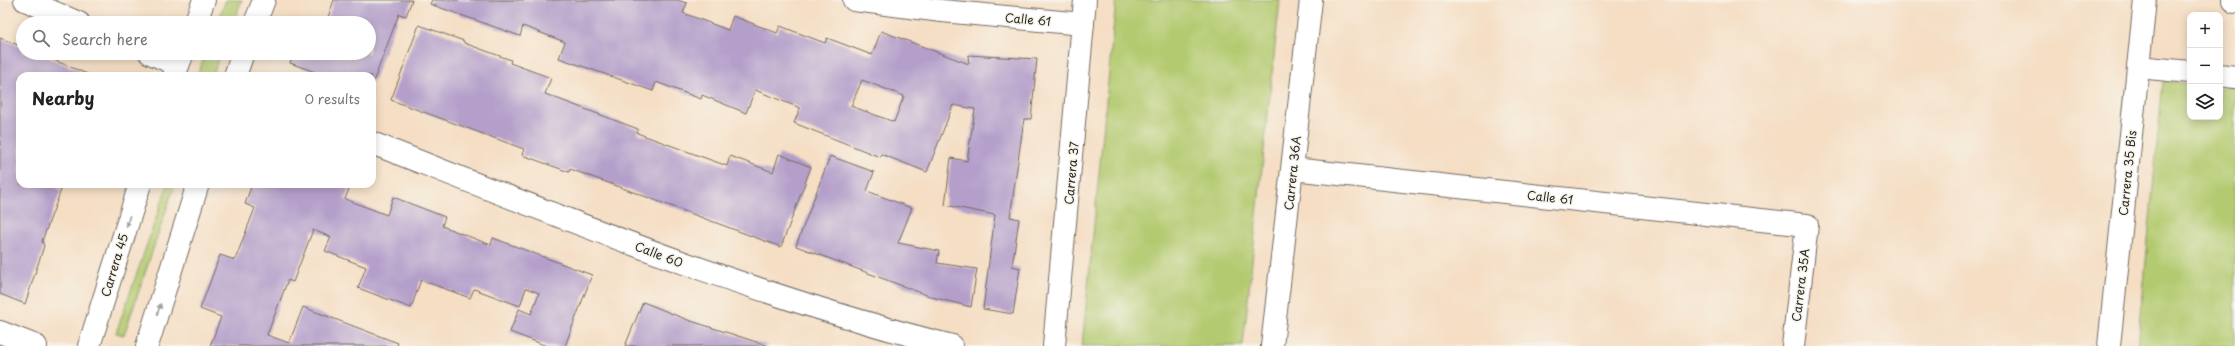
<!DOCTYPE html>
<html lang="en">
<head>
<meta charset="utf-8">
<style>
  body { margin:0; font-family:"Playpen Sans",sans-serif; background:#f6f6f6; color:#222 }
  .controls { position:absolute; right:12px; top:12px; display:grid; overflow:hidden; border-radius:8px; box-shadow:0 2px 10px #0003 }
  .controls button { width:36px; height:36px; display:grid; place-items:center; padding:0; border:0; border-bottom:1px solid #e0e0e0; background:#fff; color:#222; font:20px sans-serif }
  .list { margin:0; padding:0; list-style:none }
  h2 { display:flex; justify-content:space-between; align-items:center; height:52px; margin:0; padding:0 16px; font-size:17px }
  h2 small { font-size:13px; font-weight:400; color:#767676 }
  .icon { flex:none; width:22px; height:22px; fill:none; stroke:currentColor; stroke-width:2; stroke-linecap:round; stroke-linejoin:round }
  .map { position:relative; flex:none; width:2235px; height:346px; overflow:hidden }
  .search { position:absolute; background:#fff; box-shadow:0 2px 10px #0003; left:16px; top:16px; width:360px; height:44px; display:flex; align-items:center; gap:10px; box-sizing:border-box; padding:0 14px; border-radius:22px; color:#767676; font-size:15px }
  .panel { position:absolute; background:#fff; box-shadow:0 2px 10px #0003; left:16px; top:72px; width:360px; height:116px; border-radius:12px }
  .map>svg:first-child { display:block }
</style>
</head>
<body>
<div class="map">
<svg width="2235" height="346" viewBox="0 0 2235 346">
  <rect width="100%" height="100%" fill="#f7f3e8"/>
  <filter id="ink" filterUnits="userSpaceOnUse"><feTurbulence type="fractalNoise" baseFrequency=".025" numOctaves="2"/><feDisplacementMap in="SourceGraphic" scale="8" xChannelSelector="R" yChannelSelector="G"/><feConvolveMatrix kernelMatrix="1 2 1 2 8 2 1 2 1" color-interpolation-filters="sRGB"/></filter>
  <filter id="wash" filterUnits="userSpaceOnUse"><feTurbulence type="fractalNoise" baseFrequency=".012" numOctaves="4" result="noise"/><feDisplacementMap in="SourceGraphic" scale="16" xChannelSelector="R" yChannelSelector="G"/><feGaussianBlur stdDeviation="0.9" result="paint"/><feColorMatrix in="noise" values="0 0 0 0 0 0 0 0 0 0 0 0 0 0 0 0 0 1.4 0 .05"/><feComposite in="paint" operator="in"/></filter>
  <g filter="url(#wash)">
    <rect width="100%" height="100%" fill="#f5dec4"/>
    <g fill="#b3ca6f" stroke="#6f7a4d">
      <path d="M226,0H242L233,23H217Z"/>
      <path d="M1116,0H1280L1243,346H1082Z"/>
      <path d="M206,53H221L212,76H197Z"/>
      <path d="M2163,81L2190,84V117H2220V87L2235,88V346H2138Z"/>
      <path d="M168,184H175L124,335L116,333Z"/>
    </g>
    <g id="blocks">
      <g fill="#b49fca" fill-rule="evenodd">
        <path d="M334,0H412L406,16L399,14L372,85V76H326L290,63L294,53H369V23H326Z"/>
        <path d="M432,0H677L687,3L683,13L728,30L733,16L777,33L780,26L825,43L827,38L872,55L881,31L969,64L968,55L1037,59L1031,119H1024L1010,217L1019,219L1012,266L1020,268L1013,314L983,309L995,215L945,205L951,158L967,161L975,109L953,105L927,172L881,154L880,157L794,123L800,108L755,90L746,113L702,95L701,99L656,82L653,91L559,58L565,42L523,26L520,36L430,4ZM862,80L904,96L894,122L851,106Z"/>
        <path d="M419,25L464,41V43L511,60L510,63L551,78L545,94L638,129L637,133L727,166L730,156L773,172L779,154L811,167L781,247L617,186L570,169L569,172L522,155L524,149L391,100Z"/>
        <path d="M0,38L23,47V53H37L92,76H20V184H59L57,188L61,190L42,241L44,246L25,304L0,294Z"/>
        <path d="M830,156L874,172L867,191L912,208L898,243L939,251L937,263L977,269L971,307L932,297L796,246Z"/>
        <path d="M252,184H336L349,189L345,199L387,215L393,197L445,217L442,226L491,245L493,238L592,275L565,346H547L510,332L519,309L531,314L539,293L526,288L520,306L474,289L470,298L421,280L411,308L358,288L366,267L325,251L331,237L313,230L293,282L288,280L267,335L289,343L303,307L398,343L397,346H210L221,317L200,309L220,255L235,260L255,208L245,204Z"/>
        <path d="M643,302L688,320L769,346H625Z"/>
      </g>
    </g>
  </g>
  <g filter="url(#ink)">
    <use href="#blocks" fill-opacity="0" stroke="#726a61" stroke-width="1"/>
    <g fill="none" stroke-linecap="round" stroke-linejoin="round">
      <g stroke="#726a61" stroke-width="24">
        <g id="street">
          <path d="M25,0L79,23"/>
          <path d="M854,0L942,11L1083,24"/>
          <path d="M2233,0L2235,2"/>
          <path d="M150,53L178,65"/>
          <path d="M2138,67L2190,72"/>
          <path d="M2220,75L2235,77"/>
          <path d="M372,143C563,218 753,296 952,346"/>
          <path d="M1293,169L1807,225L1793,346"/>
          <path d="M0,332L36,346"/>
          <path d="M1054,346L1085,0"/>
          <path d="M1272,346L1311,0"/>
          <path d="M2109,346L2145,0"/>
        </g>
      </g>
      <g stroke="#726a61" stroke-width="24">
        <g id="secondary">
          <path d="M195,23L204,0"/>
          <path d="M255,23L264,0"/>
          <path d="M174,76L183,53"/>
          <path d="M235,76L243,53"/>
          <path d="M89,346L140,184"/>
          <path d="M147,346L198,184"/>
        </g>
      </g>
      <use href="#street" stroke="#fff" stroke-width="22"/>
      <use href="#secondary" stroke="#fff" stroke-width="22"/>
    </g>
    <defs><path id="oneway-solid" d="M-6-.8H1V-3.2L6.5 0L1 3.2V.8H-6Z"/></defs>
    <g fill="#a0a0a0">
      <use href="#oneway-solid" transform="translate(128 221) rotate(107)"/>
      <use href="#oneway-solid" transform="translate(159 309) rotate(-73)"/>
    </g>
  </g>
  <g text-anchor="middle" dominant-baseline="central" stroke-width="3" stroke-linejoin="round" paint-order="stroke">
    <g font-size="12" fill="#2b2b2b" stroke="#f7f3e8">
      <text transform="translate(1028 19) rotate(5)">Calle 61</text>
      <text transform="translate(1071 173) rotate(-85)">Carrera 37</text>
      <text transform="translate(1292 173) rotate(-84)">Carrera 36A</text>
      <text transform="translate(2127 173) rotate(-84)">Carrera 35 Bis</text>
      <text transform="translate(1550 197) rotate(6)">Calle 61</text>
      <text transform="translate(659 254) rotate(21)">Calle 60</text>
      <text transform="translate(114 265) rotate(-73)">Carrera 45</text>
      <text transform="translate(1800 285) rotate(-83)">Carrera 35A</text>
    </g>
  </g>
</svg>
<div class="controls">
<button>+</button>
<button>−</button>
<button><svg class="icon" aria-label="layers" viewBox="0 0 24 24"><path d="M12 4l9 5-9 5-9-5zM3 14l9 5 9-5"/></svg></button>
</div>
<div class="search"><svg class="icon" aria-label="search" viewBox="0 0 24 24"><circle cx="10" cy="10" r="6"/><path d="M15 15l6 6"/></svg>Search here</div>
<section class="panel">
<h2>Nearby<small>0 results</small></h2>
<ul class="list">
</ul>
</section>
</div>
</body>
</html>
